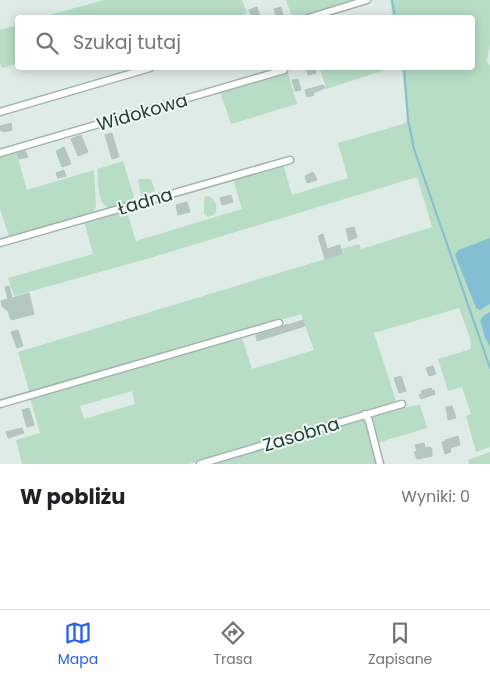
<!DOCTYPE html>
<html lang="pl">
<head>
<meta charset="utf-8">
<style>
  body { margin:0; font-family:Poppins,sans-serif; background:#f2f2f2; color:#202124 }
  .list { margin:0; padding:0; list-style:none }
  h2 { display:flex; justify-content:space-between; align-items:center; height:65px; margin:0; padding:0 20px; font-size:21px }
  h2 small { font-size:16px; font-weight:400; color:#757577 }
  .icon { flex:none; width:28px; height:28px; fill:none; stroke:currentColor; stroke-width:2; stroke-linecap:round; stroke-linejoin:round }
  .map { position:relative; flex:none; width:490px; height:464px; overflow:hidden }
  .search { position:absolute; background:#fff; box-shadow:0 2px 12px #0003; left:15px; right:15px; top:15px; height:55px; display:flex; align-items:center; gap:12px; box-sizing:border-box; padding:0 18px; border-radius:5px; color:#757577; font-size:19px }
  .sheet { height:145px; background:#fff }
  nav { display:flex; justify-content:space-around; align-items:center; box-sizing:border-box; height:70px; border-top:1px solid #e0e0e0; background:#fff; font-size:14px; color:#757577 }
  nav a { display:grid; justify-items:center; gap:2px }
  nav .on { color:#2563eb }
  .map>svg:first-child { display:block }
</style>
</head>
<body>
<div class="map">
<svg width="490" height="464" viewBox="0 0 490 464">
  <rect width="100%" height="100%" fill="#dfebe7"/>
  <g fill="#b7ddc5" fill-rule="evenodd">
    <path d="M104,0H242L247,13L233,18L42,17Z"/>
    <path d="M286,0H359L301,18L292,17Z"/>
    <path d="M390,0H490V44L487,61L490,66V238L458,250L477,308L482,309L490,304V312L484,315L480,320L485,338L490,347V447L476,452L466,416L471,414L462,387L448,391L438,359L471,349L470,338L459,308L374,333L396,401L391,404L189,464H22L16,440L40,433L30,398L241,335L252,369L314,350L301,314L30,394L18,352L342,254L341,249L359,244L361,249L432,227L417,177L150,258L14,296L8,278L93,254L84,221L126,209L136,241L242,209L233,179L283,164L292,195L348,178L338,143L406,123L407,117L402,68H472V18L393,17ZM132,391L135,404L84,419L80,406Z"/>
    <path d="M17,25V64L2,68L0,63V30Z"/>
    <path d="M320,68H391L326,89Z"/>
    <path d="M288,73L297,104L231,124L220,92Z"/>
    <path d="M16,151L27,190L94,170L96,207L92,215L9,236L0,209V156Z"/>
    <path d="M123,161L134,197L129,205C124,206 117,208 112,208C96,209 99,180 97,169Z"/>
    <path d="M138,179H151L155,191L141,196Z"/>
    <path d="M209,196C216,200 218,207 215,214L208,217L204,214V200L205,197Z"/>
    <path d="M420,405L427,428L377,443L373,416L376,412Z"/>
    <path d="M364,419L377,464H215Z"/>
    <path d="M490,452V464H469L468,460Z"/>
  </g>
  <g fill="#84bed3">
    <path d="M490,238V304L480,310L476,308L455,255L458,250Z"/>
    <path d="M490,312V347L485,338L480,320L484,315Z"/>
  </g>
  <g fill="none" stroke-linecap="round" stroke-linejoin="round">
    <g stroke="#84bed3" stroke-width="2">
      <path d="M392,0L395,18"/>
      <path d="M404,68L408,119L414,149L490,368"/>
    </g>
  </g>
  <g fill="#b4c6c0" stroke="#b1c5bf">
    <path d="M257,7L260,18H252L249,10Z"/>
    <path d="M281,7L283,15L277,17L274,9Z"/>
    <path d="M306,68H315L316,73L308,75Z"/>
    <path d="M298,79L301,90L295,91L292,80Z"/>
    <path d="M323,85L325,88L313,93L314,95L307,97L305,90Z"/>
    <path d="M11,123L12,130L3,132V130L0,131V126Z"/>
    <path d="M112,133L119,157L112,159L105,135Z"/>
    <path d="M81,135L88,152L78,156L71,139Z"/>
    <path d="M64,147L71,164L62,167L56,151Z"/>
    <path d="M25,151L28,157L19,159L17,153Z"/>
    <path d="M64,170L66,176L58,178L56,173Z"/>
    <path d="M313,172L317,180L307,183L305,176Z"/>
    <path d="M231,195L233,202L222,205L220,198Z"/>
    <path d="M187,202L190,212L178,215L176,205Z"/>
    <path d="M354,227L357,237L349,241L346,229Z"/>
    <path d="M323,234L327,249L340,245L342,254L325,259L318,236Z"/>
    <path d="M9,286L12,298L29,293L34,314L11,320L8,311L2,306L1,301L8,299L5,287Z"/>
    <path d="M303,320L305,326L257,341L256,335L280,328L287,324L288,325Z"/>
    <path d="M18,330L23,346L17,348L11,332Z"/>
    <path d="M433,366L436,374L429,376L426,368Z"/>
    <path d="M401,376L406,391L399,393L394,378Z"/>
    <path d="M431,388L432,391L434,390L435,394L421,399L419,395L422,394L421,391Z"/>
    <path d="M452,406L456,418L448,420L446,407Z"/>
    <path d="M29,408L34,425L27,427L22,410Z"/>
    <path d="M22,428L24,433L8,438L6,432Z"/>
    <path d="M458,436L460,445L450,448L451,452L445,454L442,442H445V440Z"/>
    <path d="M424,443L425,448L430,447L432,449V456L417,459L414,452L417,451L415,445Z"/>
  </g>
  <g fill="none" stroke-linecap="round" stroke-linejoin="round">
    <g stroke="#a2b3af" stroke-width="9">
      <g id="minor">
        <path d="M308,18L367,0"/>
        <path d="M0,112L150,68"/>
        <path d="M0,153L284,70"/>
        <path d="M0,243L290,160"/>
        <path d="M0,404L279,323"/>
        <path d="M365,414L369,421L380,464"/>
        <path d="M200,464L402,404"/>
      </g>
    </g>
    <use href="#minor" stroke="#fff" stroke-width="6"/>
  </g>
  <g text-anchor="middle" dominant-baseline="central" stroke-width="4" stroke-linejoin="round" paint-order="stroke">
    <g font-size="18" fill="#1f3c37" stroke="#f0f8f4">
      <text transform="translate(142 112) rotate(-16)">Widokowa</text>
      <text transform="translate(145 201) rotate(-16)">Ładna</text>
      <text transform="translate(301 434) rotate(-17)">Zasobna</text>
    </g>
  </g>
</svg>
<div class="search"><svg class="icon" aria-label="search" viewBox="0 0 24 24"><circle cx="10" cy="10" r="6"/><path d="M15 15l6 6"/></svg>Szukaj tutaj</div>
</div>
<section class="sheet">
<h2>W pobliżu<small>Wyniki: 0</small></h2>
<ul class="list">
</ul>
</section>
<nav>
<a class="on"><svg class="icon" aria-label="map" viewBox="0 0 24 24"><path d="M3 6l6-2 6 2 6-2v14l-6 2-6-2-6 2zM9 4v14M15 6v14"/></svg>Mapa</a>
<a><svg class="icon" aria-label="directions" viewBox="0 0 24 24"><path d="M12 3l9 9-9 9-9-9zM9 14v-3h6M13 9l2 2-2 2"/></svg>Trasa</a>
<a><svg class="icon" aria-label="saved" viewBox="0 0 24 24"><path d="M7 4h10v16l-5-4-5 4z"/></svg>Zapisane</a>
</nav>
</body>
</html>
